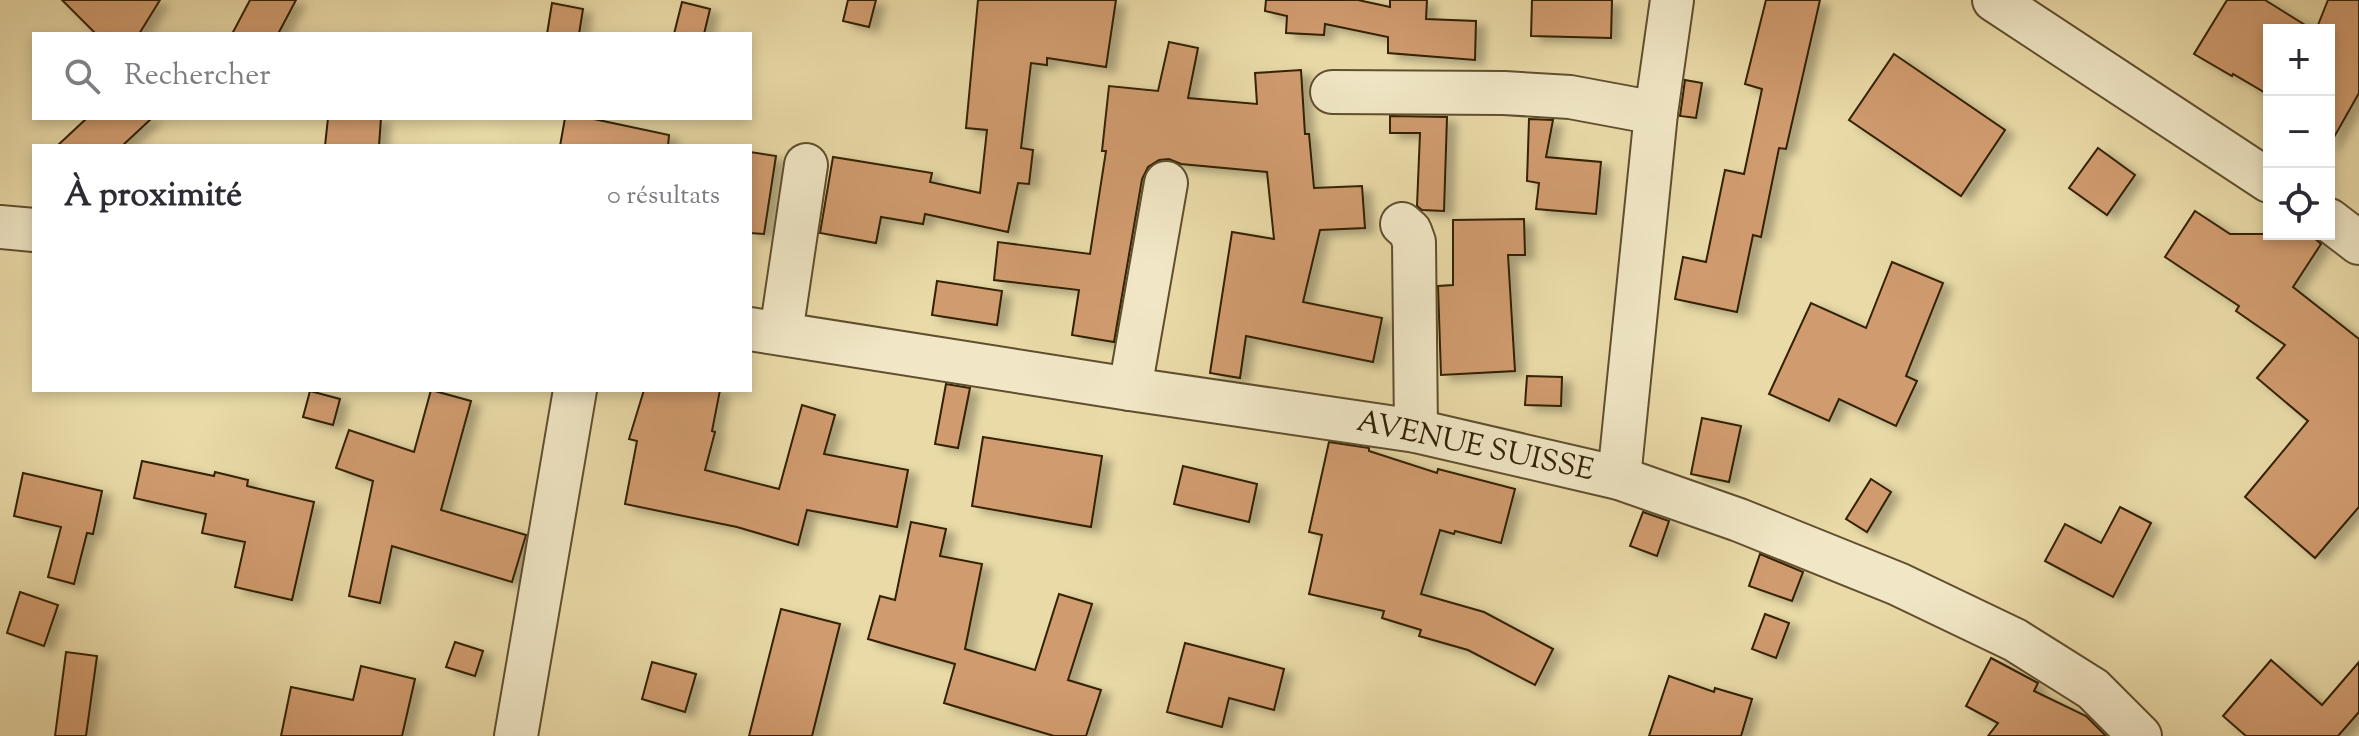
<!DOCTYPE html>
<html lang="fr">
<head>
<meta charset="utf-8">
<style>
  body { margin:0; font-family:"Sorts Mill Goudy",serif; background:#f2f2f3; color:#2b2b33 }
  .controls { position:absolute; right:24px; top:24px; display:grid; overflow:hidden; border-radius:0px; box-shadow:0 4px 12px #0003 }
  .controls button { width:72px; height:72px; display:grid; place-items:center; padding:0; border:0; border-bottom:2px solid #e1e1e2; background:#fff; color:#2b2b33; font:40px sans-serif }
  .list { margin:0; padding:0; list-style:none }
  h2 { display:flex; justify-content:space-between; align-items:center; height:104px; margin:0; padding:0 32px; font-size:34px }
  h2 small { font-size:26px; font-weight:400; color:#7c7c81 }
  .icon { flex:none; width:44px; height:44px; fill:none; stroke:currentColor; stroke-width:2; stroke-linecap:round; stroke-linejoin:round }
  .map { position:relative; flex:none; width:2359px; height:736px; overflow:hidden }
  .search { position:absolute; background:#fff; box-shadow:0 4px 12px #0003; left:32px; top:32px; width:720px; height:88px; display:flex; align-items:center; gap:20px; box-sizing:border-box; padding:0 28px; border-radius:0px; color:#7c7c81; font-size:30px }
  .panel { position:absolute; background:#fff; box-shadow:0 4px 12px #0003; left:32px; top:144px; width:720px; height:248px; border-radius:0px }
  .map>svg:first-child { display:block }
</style>
</head>
<body>
<div class="map">
<svg width="2359" height="736" viewBox="0 0 2359 736">
  <defs>
    <filter id="shadow"><feDropShadow dx="9" dy="5" stdDeviation="4" flood-color="#0004"/></filter>
  </defs>
  <rect width="100%" height="100%" fill="#e9daa7"/>
  <filter id="stains"><feTurbulence type="fractalNoise" baseFrequency=".0025" numOctaves="4"/><feColorMatrix values="0 0 0 0 .2 0 0 0 0 .09 0 0 0 0 .02 0 0 0 .5 -.17"/></filter>
  <radialGradient id="worn" r=".72"><stop offset=".6" stop-color="#630" stop-opacity="0"/><stop offset="1" stop-color="#630" stop-opacity=".3"/></radialGradient>
  <g fill="#d09b6e" stroke="#322006" stroke-width="2" filter="url(#shadow)">
    <path d="M62,0H160L139,34H96Z"/>
    <path d="M250,0H296L278,34H232Z"/>
    <path d="M848,0H876L869,27L843,21Z"/>
    <path d="M978,0H1116L1106,67L1047,58V65L1031,63L1021,148L1033,150L1029,184L1018,183L1008,232L925,214L923,224L881,217L876,243L820,233L833,157L932,173L930,182L980,193L987,130L966,128Z"/>
    <path d="M1266,0H1358L1390,7V0H1427L1426,19L1476,21L1475,60L1388,53V37L1325,24L1324,35L1286,33L1287,16L1265,11Z"/>
    <path d="M1532,0H1612L1611,38L1531,36Z"/>
    <path d="M1766,0H1820L1786,149L1779,148L1761,237L1753,235L1737,312L1675,299L1683,257L1706,262L1725,170L1744,174L1762,89L1745,84Z"/>
    <path d="M2227,0H2265L2313,30H2269V95L2233,74L2232,76L2194,54Z"/>
    <path d="M2328,0H2359V93L2329,146V30H2316Z"/>
    <path d="M682,2L710,9L704,34H674Z"/>
    <path d="M552,3L583,9L579,34H547Z"/>
    <path d="M1169,42L1198,48L1188,98L1257,104L1255,73L1301,70L1305,134H1309L1314,188L1362,186L1365,228L1320,230L1303,302L1382,318L1373,362L1246,336L1240,378L1210,373L1232,232L1274,239L1267,172L1181,164L1169,159L1159,160L1148,167L1142,179L1114,342L1072,335L1079,290L994,280L998,242L1090,254L1106,151H1102L1109,86L1158,91Z"/>
    <path d="M1894,54L2005,130L1961,196L1849,120Z"/>
    <path d="M1685,80L1702,83L1696,118L1680,116Z"/>
    <path d="M1390,116L1447,117L1444,211L1422,210L1417,206L1420,133H1390Z"/>
    <path d="M87,118H152L122,146H57Z"/>
    <path d="M328,118H381L379,146H325Z"/>
    <path d="M565,118H589L669,135L668,146H560Z"/>
    <path d="M1529,119L1553,120L1546,157L1601,162L1596,214L1536,209L1539,183L1527,181Z"/>
    <path d="M2098,148L2135,175L2107,215L2069,188Z"/>
    <path d="M750,152L776,156L764,234L750,233Z"/>
    <path d="M2195,211L2230,234H2310L2321,244L2293,287L2359,339V507L2315,558L2245,497L2308,421L2257,378L2285,345L2236,311L2239,306L2165,257Z"/>
    <path d="M1524,219L1525,255H1508L1515,371L1441,375L1438,286L1453,285V220Z"/>
    <path d="M1892,262L1943,283L1906,376L1917,381L1896,426L1839,399L1829,421L1769,394L1811,303L1866,328Z"/>
    <path d="M937,281L1002,291L997,325L932,315Z"/>
    <path d="M1527,376L1562,377L1561,406L1525,405Z"/>
    <path d="M946,384L970,388L958,448L935,444Z"/>
    <path d="M431,390L471,401L441,510L526,535L512,582L392,546L380,603L349,596L373,481L336,468L349,430L414,452Z"/>
    <path d="M644,390H720L712,431L715,432L705,470L779,489L802,405L835,415L824,454L908,470L897,527L807,510L798,545L737,527L625,504L637,441L629,439Z"/>
    <path d="M310,391L340,399L333,425L303,417Z"/>
    <path d="M1702,418L1741,426L1729,482L1691,474Z"/>
    <path d="M983,437L1102,456L1091,527L972,506Z"/>
    <path d="M1329,442L1369,448V451L1437,473L1438,469L1515,489L1501,543L1455,531L1454,534L1440,530L1421,594L1484,612L1553,649L1535,685L1468,650L1419,636L1421,630L1382,618L1384,611L1309,594L1322,535L1309,532Z"/>
    <path d="M142,461L214,476L215,472L248,480L247,486L314,502L292,600L235,587L245,542L202,533L206,514L134,498Z"/>
    <path d="M1183,466L1257,484L1249,522L1174,504Z"/>
    <path d="M23,473L102,491L93,534L87,533L74,584L48,577L61,527L14,516Z"/>
    <path d="M1871,479L1891,492L1867,532L1846,519Z"/>
    <path d="M2120,507L2151,523L2113,597L2045,561L2065,524L2101,543Z"/>
    <path d="M1643,512L1669,521L1657,556L1630,546Z"/>
    <path d="M911,522L946,529L940,556L982,564L965,649L1035,670L1059,594L1092,604L1068,680L1101,690L1086,736H1054L944,703L955,664L868,639L880,596L895,600Z"/>
    <path d="M1760,554L1803,572L1792,601L1749,586Z"/>
    <path d="M20,592L58,605L44,646L7,633Z"/>
    <path d="M781,609L840,624L812,736H749Z"/>
    <path d="M1765,614L1789,623L1776,658L1752,649Z"/>
    <path d="M455,642L483,651L475,676L446,667Z"/>
    <path d="M1185,643L1284,669L1274,710L1229,698L1222,727L1167,712Z"/>
    <path d="M66,652L97,656L86,736H55Z"/>
    <path d="M1991,658L2038,683L2034,691L2086,716L2106,736H1988L1998,723L1966,706Z"/>
    <path d="M2271,660L2322,705L2359,662V712L2338,736H2246L2223,716Z"/>
    <path d="M652,662L696,674L685,712L642,699Z"/>
    <path d="M361,666L415,679L402,736H281L291,687L353,700Z"/>
    <path d="M1669,676L1714,692L1715,688L1752,699L1741,736H1649Z"/>
  </g>
  <g fill="none" stroke-linecap="round" stroke-linejoin="round">
    <g stroke="#604e2e" stroke-width="46">
      <g id="minor">
        <path d="M1994,0L2269,181"/>
        <path d="M1332,92L1504,93L1570,97L1656,113"/>
        <path d="M2329,220L2359,243"/>
        <path d="M1402,224L1410,231L1414,242L1416,431"/>
        <path d="M0,227L34,230"/>
        <path d="M750,329L1130,389L1416,431L1619,478L1739,520L1898,584L2015,640L2093,689L2140,736"/>
        <path d="M781,333L806,165"/>
        <path d="M1130,389L1166,183"/>
        <path d="M1619,478L1656,113L1672,0"/>
        <path d="M516,736L575,390"/>
      </g>
    </g>
    <use href="#minor" stroke="#f1e7c6" stroke-width="42"/>
  </g>
  <g text-anchor="middle" dominant-baseline="central" stroke-width="6" stroke-linejoin="round" paint-order="stroke">
    <g font-size="30" fill="#322006" stroke="#f1e7c6">
      <text transform="translate(1475 447) rotate(12)">AVENUE SUISSE</text>
    </g>
  </g>
  <rect width="100%" height="100%" filter="url(#stains)"/>
  <rect width="100%" height="100%" fill="url(#worn)"/>
</svg>
<div class="controls">
<button>+</button>
<button>−</button>
<button><svg class="icon" aria-label="locate" viewBox="0 0 24 24"><circle cx="12" cy="12" r="6"/><path d="M12 2v4M12 18v4M2 12h4M18 12h4"/></svg></button>
</div>
<div class="search"><svg class="icon" aria-label="search" viewBox="0 0 24 24"><circle cx="10" cy="10" r="6"/><path d="M15 15l6 6"/></svg>Rechercher</div>
<section class="panel">
<h2>À proximité<small>0 résultats</small></h2>
<ul class="list">
</ul>
</section>
</div>
</body>
</html>
